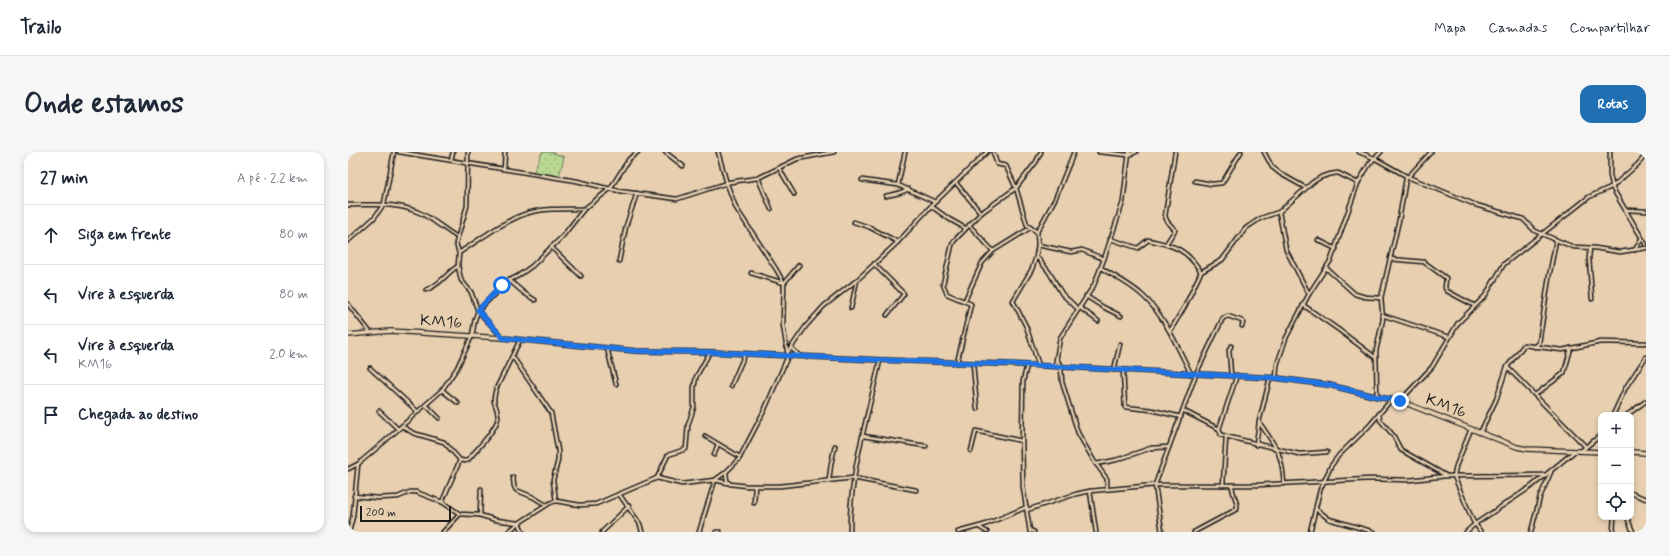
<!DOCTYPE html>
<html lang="pt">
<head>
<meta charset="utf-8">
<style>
  body { margin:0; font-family:Mynerve,sans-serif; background:#f6f6f7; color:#1f2937 }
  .controls { position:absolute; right:12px; bottom:12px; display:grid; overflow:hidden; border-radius:8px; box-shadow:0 2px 6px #0003 }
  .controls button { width:36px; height:36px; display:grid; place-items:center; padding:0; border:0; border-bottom:1px solid #e0e1e3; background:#fff; color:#1f2937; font:20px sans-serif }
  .scale { position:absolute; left:12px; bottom:10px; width:91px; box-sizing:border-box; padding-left:4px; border:2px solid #1c1c1c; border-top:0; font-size:11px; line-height:14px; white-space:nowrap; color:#1c1c1c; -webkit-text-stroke:3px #e7cfb0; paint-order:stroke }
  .stop { position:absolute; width:12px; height:12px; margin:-9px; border:3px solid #1a73e8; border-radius:50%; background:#fff }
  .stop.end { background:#1a73e8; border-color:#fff; box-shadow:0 1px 4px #0008 }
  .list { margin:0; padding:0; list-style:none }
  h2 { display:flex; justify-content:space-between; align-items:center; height:52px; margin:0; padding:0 16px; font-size:17px }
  h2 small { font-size:13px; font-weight:400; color:#747a83 }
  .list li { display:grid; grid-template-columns:26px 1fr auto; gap:12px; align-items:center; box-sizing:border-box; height:60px; padding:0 16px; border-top:1px solid #e0e1e3 }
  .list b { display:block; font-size:15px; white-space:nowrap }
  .list p { margin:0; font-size:13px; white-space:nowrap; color:#747a83 }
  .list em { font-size:13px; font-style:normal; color:#747a83 }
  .icon { flex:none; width:22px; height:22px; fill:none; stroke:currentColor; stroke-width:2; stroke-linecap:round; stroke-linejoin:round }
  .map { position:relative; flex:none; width:1298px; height:380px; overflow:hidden; border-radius:12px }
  header { display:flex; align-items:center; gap:24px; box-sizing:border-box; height:56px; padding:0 20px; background:#fff; border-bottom:1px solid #e0e1e3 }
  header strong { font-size:19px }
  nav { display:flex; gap:22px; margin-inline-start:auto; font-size:14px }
  .intro { display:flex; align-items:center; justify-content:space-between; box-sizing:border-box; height:96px; padding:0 24px }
  h1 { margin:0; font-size:28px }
  .button { padding:10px 18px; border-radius:12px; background:#1f6fb2; color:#fff; font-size:14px; font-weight:700 }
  main { display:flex; gap:24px; padding:0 24px }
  aside { flex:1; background:#fff; border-radius:12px; box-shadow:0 2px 6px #0003 }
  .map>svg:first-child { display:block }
</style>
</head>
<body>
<header>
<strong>Trailo</strong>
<nav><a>Mapa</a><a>Camadas</a><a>Compartilhar</a></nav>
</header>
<div class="intro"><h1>Onde estamos</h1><a class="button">Rotas</a></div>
<main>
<aside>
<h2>27 min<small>A pé · 2.2 km</small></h2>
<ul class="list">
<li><svg class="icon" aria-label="ahead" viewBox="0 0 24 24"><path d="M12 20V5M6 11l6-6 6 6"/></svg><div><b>Siga em frente</b></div><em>80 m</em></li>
<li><svg class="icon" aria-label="left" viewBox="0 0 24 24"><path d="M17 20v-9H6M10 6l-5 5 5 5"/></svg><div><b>Vire à esquerda</b></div><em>80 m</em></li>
<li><svg class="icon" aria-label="left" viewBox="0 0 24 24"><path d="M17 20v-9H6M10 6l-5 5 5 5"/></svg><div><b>Vire à esquerda</b><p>KM16</p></div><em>2.0 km</em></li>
<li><svg class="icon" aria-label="arrive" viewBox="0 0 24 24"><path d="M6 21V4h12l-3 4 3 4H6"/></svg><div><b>Chegada ao destino</b></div></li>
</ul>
</aside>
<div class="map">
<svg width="1298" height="380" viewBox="0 0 1298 380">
  <defs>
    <pattern id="grass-dots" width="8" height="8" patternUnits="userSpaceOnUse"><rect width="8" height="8" fill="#b9d992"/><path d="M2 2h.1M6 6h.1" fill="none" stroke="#9eba7d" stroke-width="1.8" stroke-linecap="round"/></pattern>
  </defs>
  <rect width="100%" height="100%" fill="#e7cfb0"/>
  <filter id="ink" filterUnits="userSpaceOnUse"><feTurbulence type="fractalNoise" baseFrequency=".025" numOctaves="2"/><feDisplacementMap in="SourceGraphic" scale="8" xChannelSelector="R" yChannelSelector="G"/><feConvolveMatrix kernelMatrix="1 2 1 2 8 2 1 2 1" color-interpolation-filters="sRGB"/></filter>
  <g filter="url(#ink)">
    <path fill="url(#grass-dots)" stroke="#6a7a57" d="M194,0H203L216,5L211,25L185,21Z"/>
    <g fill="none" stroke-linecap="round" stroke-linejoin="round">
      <g stroke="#1c1c1c" stroke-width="5.5">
        <g id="street">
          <path d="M51,0L229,29L271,39L329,47L382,30L410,26L449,7L486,0"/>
          <path d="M120,0L119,54L108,91L111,101L110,114L113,128L123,140L130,159L155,186"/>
          <path d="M317,0L335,14"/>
          <path d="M645,0L649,12L658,14L668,36L679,73L689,80"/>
          <path d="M751,0L780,3L788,0"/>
          <path d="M916,0L924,15L933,22L958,36"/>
          <path d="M1011,0L1026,6L1060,25L1128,53L1175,67L1187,79L1218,92L1226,95L1247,96L1272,100L1298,96"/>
          <path d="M1262,0V23L1265,37L1298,93"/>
          <path d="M103,8L105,0"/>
          <path d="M431,16L446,42"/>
          <path d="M156,17L157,0"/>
          <path d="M410,26L423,57"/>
          <path d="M514,28L550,33L587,50"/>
          <path d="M847,29L864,32L874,31L893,0"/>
          <path d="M608,31L633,61L606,89L604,93L595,132L599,142L623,152L609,211"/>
          <path d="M550,33L557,0"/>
          <path d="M538,44L551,41L561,37"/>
          <path d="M0,53C24,53 47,50 70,60C81,64 97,78 109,85"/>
          <path d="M583,54L601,67L617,76"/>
          <path d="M1279,58L1298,59"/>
          <path d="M931,60L938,98L961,142"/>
          <path d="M633,61L668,36L688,10L693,0"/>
          <path d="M506,70L521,75L550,90"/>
          <path d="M762,87L790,96L800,88C825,93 839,97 853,120"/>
          <path d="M970,88L988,97"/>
          <path d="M0,89L26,66L36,52L46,0"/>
          <path d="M818,92L827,78L819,69L817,64L827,0"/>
          <path d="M690,93L723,100L734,98L756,107"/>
          <path d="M203,95L233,124"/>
          <path d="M1242,96L1241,106L1244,147"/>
          <path d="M1287,98L1293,87"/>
          <path d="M645,99L682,76"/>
          <path d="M111,101C131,88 157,68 180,61C198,56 217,57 235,57"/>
          <path d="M689,105L701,120L714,142L730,157"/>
          <path d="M1042,107L1076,110L1098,126L1097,136L1099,139L1127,154"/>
          <path d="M271,109L278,74L289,41"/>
          <path d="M526,112L556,142L539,163"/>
          <path d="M753,116C767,125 782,132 794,143C816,162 830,196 843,222"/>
          <path d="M978,116L1007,142L1017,145L1033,146"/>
          <path d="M403,121L436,131L451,113"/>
          <path d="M161,128L176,141L187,148"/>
          <path d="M78,138C94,132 96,123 110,114"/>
          <path d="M738,144L755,155L773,164"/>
          <path d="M617,148L634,111L645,99L621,73"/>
          <path d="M0,152L22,180"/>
          <path d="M955,153L991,178L1028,206"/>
          <path d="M731,155L750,169"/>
          <path d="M503,156L509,128"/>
          <path d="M1034,163L1101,185"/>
          <path d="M822,179L837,154L853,120L874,108L898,76L913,66L931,60L965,30L973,25L983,22L990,21L1010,31"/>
          <path d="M883,194L881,198L883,223"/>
          <path d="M1187,195L1191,191L1201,125L1208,88"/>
          <path d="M259,196L268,232"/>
          <path d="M443,196L452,204"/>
          <path d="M440,200L458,174L476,154L509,128L550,90L583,54L639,0"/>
          <path d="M165,205L203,261L210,299V308L205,328L208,349"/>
          <path d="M709,207L713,215L714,230L730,281L746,309L759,327V337"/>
          <path d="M625,212L629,257"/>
          <path d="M679,213L675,229L674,288L675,335L682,380"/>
          <path d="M691,214L678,174L665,149L684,117L688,105L690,93L689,80L707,47L726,0"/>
          <path d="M707,214L712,186L746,133L756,107L775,50L781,0"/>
          <path d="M1159,215L1238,295"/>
          <path d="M22,216L69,259"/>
          <path d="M766,218L772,192"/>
          <path d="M775,218L777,255L804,258L833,265"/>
          <path d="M889,223L871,277L873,283L951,302L979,300"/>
          <path d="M928,226L929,213L938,186L961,142L983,108L1010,31L1022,11L1033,0"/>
          <path d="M383,234L397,202"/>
          <path d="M94,238L110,251"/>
          <path d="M1187,243L1216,221L1223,196"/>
          <path d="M1029,245L1028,199L1035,167L1033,146L1051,68L1057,32L1058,27L1083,0"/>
          <path d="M1052,249L1084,215L1110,171L1137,144L1156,112L1241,45L1265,34L1289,13L1298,3"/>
          <path d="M78,253L91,266"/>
          <path d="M31,259L50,277"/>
          <path d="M836,259L871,277"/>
          <path d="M1031,261L1032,268L1045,283L1053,298L1097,323"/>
          <path d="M1265,263L1278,235L1298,205"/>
          <path d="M1279,263L1298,249"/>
          <path d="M911,270C928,295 934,300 936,332"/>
          <path d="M54,274L65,281L96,290L112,308L94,350"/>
          <path d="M1123,277L1108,314L1106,324L1125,369L1133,380"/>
          <path d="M1132,281L1148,248L1159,215L1176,193L1214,198L1253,190L1298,191"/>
          <path d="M357,284L392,305"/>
          <path d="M515,284L578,294"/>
          <path d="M908,293L911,270L922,226"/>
          <path d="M623,299L628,279L674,289"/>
          <path d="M1233,299L1253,283"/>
          <path d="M366,303L370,292"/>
          <path d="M112,308L117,309L120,308C128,298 151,275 150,264C149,250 143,255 148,237L172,188"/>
          <path d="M10,312L36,290L94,238L109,216L124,184L127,167L130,159L158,130L170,124L184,114L214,85L236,57L262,37L281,7L290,0"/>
          <path d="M748,312L768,308L803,296L821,295"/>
          <path d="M0,317L10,312L5,364L1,380"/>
          <path d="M378,321L379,329L382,332L399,334H432L505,326L568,338"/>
          <path d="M165,325L166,334L168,338L185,345L198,353"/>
          <path d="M309,326L320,303L338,297L340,273L346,255V236L348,225L362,200"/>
          <path d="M481,328L483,312L487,294"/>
          <path d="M875,333L878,285"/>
          <path d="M1283,341L1298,347"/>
          <path d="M271,342L292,372L294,380"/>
          <path d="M6,344L30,346L50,345L62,340H68L94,350L112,362L131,363L148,368L170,371"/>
          <path d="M406,351L407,334"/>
          <path d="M968,357L981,367L1026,380"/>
          <path d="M679,358L728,342L742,339"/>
          <path d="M132,363L133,337"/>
          <path d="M1279,365L1285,380"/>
          <path d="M171,371L175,380"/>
          <path d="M631,375L639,380"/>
          <path d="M682,378L686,380"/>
          <path d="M95,380L112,362"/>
          <path d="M160,380L171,371L202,351L208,349L232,353L248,352L309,326L334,332L367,328L378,320L391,307L417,257L440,204L435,173L436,131L428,117L388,56L379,32L370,0"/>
          <path d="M254,380L281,354"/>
          <path d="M351,380L367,328L380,331"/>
          <path d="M368,380H372"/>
          <path d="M502,380C501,322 520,265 532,208"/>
          <path d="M610,380L636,373L679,355"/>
          <path d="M748,380L742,339L807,333H909L1022,327L1061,328L1098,324L1198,323"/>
          <path d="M814,380L807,333L848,222L875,166L880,164L894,169L895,170L894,174"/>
          <path d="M846,380L889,357C890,349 884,342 884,333"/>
          <path d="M962,380L972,338L983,314L991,303L1021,274L1043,248"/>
          <path d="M1118,380L1127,372L1184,334L1227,299"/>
          <path d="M1183,380L1192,345L1203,320"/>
          <path d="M1265,380L1266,365"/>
        </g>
      </g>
      <g stroke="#1c1c1c" stroke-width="6">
        <g id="secondary">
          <path d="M0,183L42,179L155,186L288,199L362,200L532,208L679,213L928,226L981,233L1030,245L1052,249L1169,295L1179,297L1253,300"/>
          <path d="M1283,300L1298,301"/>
        </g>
      </g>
      <use href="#street" stroke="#e7cfb0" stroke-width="2.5"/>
      <use href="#secondary" stroke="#e7cfb0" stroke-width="3.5"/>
    </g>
  </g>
  <g fill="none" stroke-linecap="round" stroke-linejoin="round" filter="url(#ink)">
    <path stroke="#1a73e8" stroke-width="5" d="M154,133L130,158L155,186L288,199L362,200L532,208L679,213L928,226L981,233L1030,245L1052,249"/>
  </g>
  <g text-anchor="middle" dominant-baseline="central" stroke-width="3" stroke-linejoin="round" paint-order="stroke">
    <g font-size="16" fill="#1c1c1c" stroke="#e7cfb0">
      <text transform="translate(93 170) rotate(4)">KM16</text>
      <text transform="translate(1098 254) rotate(21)">KM16</text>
    </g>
  </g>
</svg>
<div class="controls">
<button>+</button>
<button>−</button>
<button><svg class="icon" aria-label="locate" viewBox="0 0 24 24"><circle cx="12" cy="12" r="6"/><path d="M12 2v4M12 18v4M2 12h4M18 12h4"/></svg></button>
</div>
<div class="scale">200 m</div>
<div class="stop" style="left:154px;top:133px"></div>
<div class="stop end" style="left:1052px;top:249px"></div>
</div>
</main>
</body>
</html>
